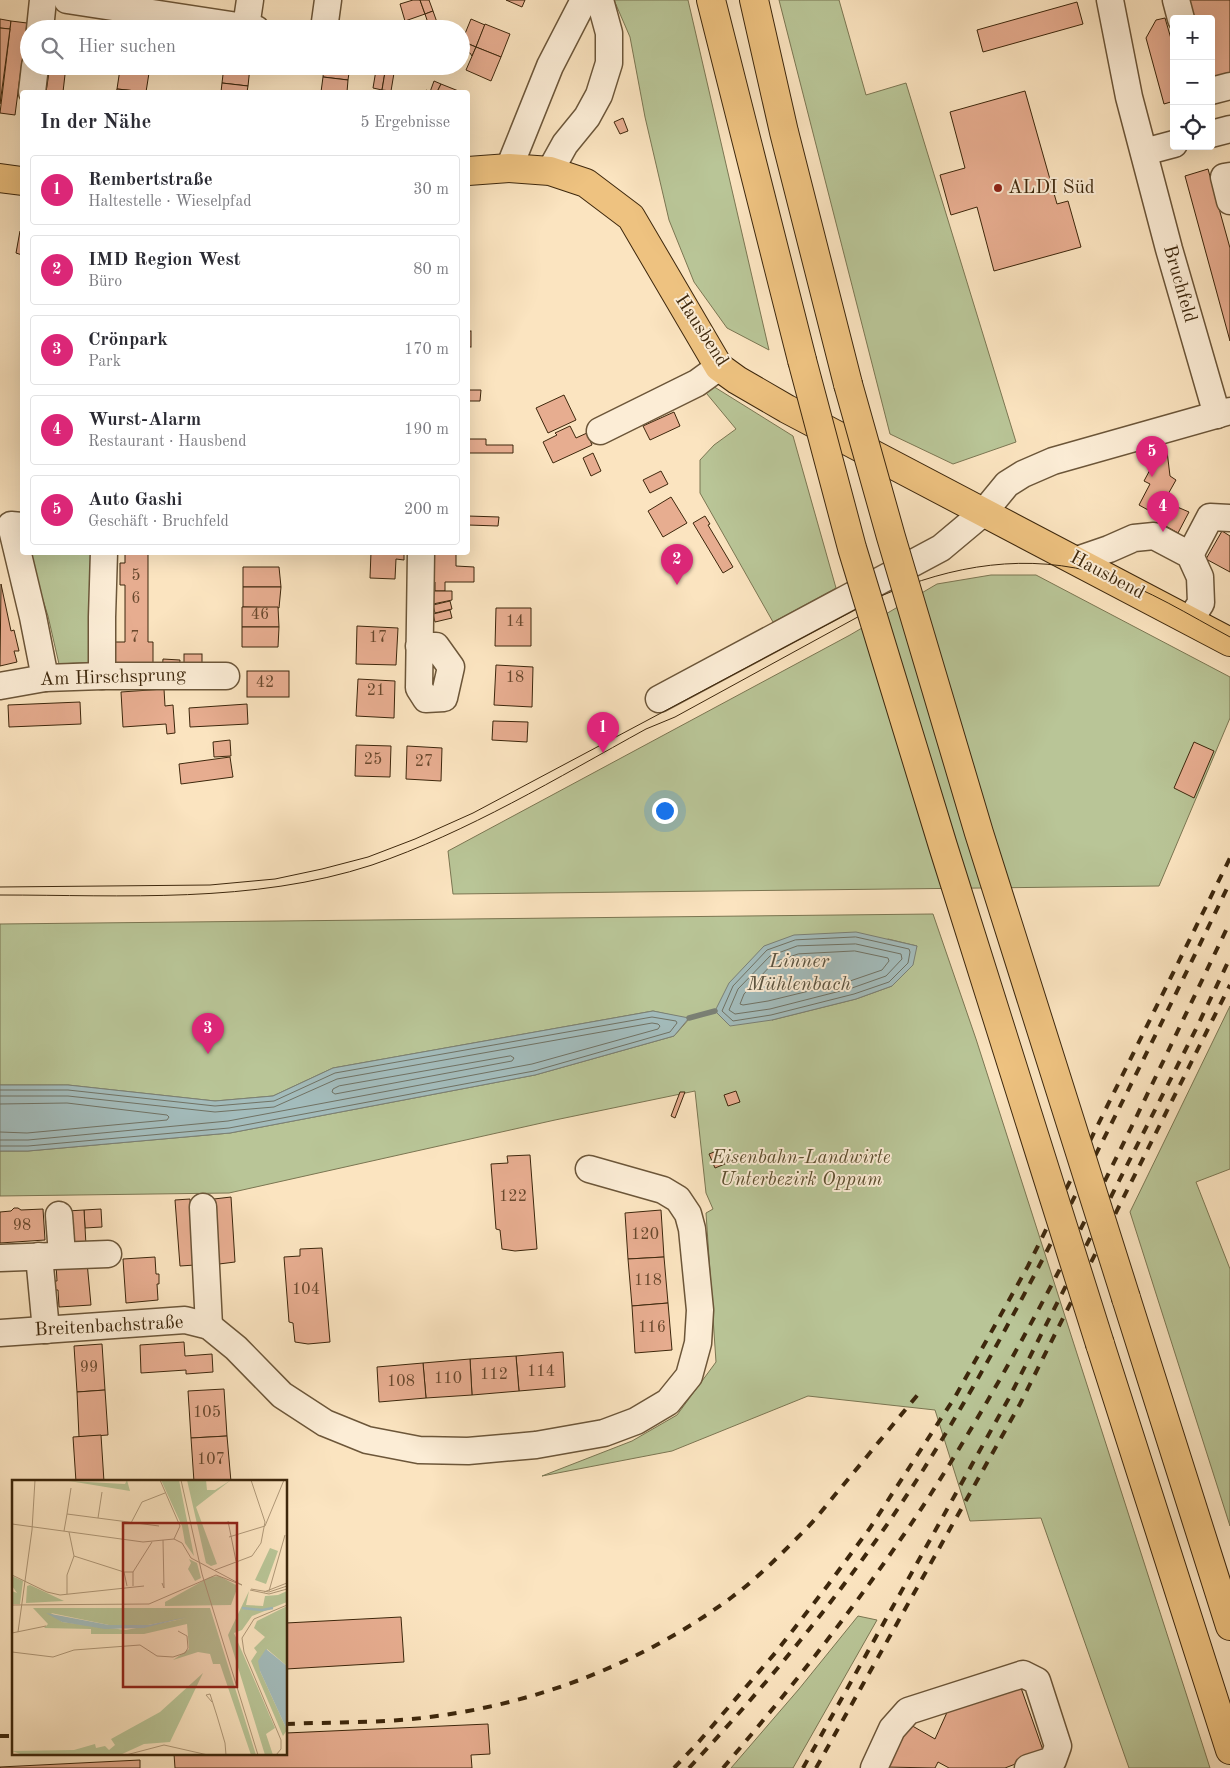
<!DOCTYPE html>
<html lang="de">
<head>
<meta charset="utf-8">
<style>
  body { margin:0; font-family:"Old Standard TT",serif; background:#f2f2f3; color:#2b2b33 }
  .controls { position:absolute; right:15px; top:15px; display:grid; overflow:hidden; border-radius:5px; box-shadow:0 5px 20px #0002 }
  .controls button { width:45px; height:45px; display:grid; place-items:center; padding:0; border:0; border-bottom:1px solid #e1e1e2; background:#fff; color:#2b2b33; font:25px sans-serif }
  .you { position:absolute; left:664px; top:810px; width:18px; height:18px; margin:-12px; border:4px solid #fff; border-radius:50%; background:#1a73e8; box-shadow:0 0 0 8px #1a73e833 }
  .badge { display:grid; place-items:center; width:32px; height:32px; border-radius:50%; background:#db2777; color:#fff; font-size:16px; font-weight:700 }
  .pin { position:absolute; translate:-50% -41px; filter:drop-shadow(0 1px 2px #0008) }
  .pin::after { content:''; position:absolute; top:26px; width:18px; height:15px; background:inherit; clip-path:polygon(0 0,100% 0,50% 100%) }
  .list { margin:0; padding:0; list-style:none }
  h2 { display:flex; justify-content:space-between; align-items:center; height:65px; margin:0; padding:0 20px; font-size:21px }
  h2 small { font-size:16px; font-weight:400; color:#7c7c81 }
  .list li { display:grid; grid-template-columns:32px 1fr auto; gap:15px; align-items:center; box-sizing:border-box; height:70px; margin:0 10px 10px; padding:0 10px; border:1px solid #e1e1e2; border-radius:5px }
  .list b { display:block; font-size:19px; white-space:nowrap }
  .list p { margin:0; font-size:16px; white-space:nowrap; color:#7c7c81 }
  .list em { font-size:16px; font-style:normal; color:#7c7c81 }
  .icon { flex:none; width:28px; height:28px; fill:none; stroke:currentColor; stroke-width:2; stroke-linecap:round; stroke-linejoin:round }
  .map { position:relative; flex:none; width:1230px; height:1768px; overflow:hidden }
  .search { position:absolute; background:#fff; box-shadow:0 5px 20px #0002; left:20px; top:20px; width:450px; height:55px; display:flex; align-items:center; gap:12px; box-sizing:border-box; padding:0 18px; border-radius:28px; color:#7c7c81; font-size:19px }
  .panel { position:absolute; background:#fff; box-shadow:0 5px 20px #0002; left:20px; top:90px; width:450px; height:465px; border-radius:5px }
  .map>svg:first-child { display:block }
</style>
</head>
<body>
<div class="map">
<svg width="1230" height="1768" viewBox="0 0 1230 1768">
  <rect width="100%" height="100%" fill="#fbe4c0"/>
  <filter id="stains"><feTurbulence type="fractalNoise" baseFrequency=".004" numOctaves="4"/><feColorMatrix values="0 0 0 0 .2 0 0 0 0 .09 0 0 0 0 .02 0 0 0 .5 -.17"/></filter>
  <radialGradient id="worn" r=".72"><stop offset=".6" stop-color="#630" stop-opacity="0"/><stop offset="1" stop-color="#630" stop-opacity=".3"/></radialGradient>
  <g fill="#b9c597" stroke="#7b7652" fill-rule="evenodd">
    <path d="M614,0H688L769,350L727,328L694,282L669,220L645,117L630,37Z"/>
    <path d="M779,0H839L866,95L906,83L1016,442L953,464L890,434Z"/>
    <path d="M708,383L793,436L836,588L773,622L700,493V460L714,445L736,429L702,388Z"/>
    <path d="M28,553H91L95,621V662L59,664L48,616Z"/>
    <path d="M991,575H1036L1230,677V718L1159,886L453,894L448,851L850,635L937,584Z"/>
    <path d="M933,914L976,1039L1210,1768H1129L1041,1518L970,1521L935,1410L808,1396L672,1451L542,1476L632,1441L677,1415L716,1362L706,1213L713,1209L706,1193L695,1091L555,1120L229,1193L0,1196V1151H28L230,1133L535,1075L674,1036L689,1019L653,1011L333,1068L273,1096L215,1101L68,1085H0V924ZM888,939L917,946L892,986L856,999L772,1020Z"/>
    <path d="M1230,1006V1169L1196,1182L1230,1269V1526L1130,1212Z"/>
    <path d="M858,1616L877,1620L793,1768H731L799,1689Z"/>
  </g>
  <g fill="#a3bcbc" stroke="#7a8076">
    <path d="M856,932L917,946L913,965L892,986L856,999L772,1020L730,1026L715,1011L729,983L764,946L794,935Z"/>
    <path d="M653,1011L689,1018L674,1036L535,1075L230,1133L28,1151H0V1085H68L215,1101L273,1096L333,1068Z"/>
  </g>
  <g fill="none" stroke-linecap="round" stroke-linejoin="round">
    <g stroke="#707264" stroke-width="1">
      <path d="M856,937L909,949L910,952L908,963L889,982L854,994L771,1015L733,1021L722,1011L733,986L767,950L795,940Z"/>
      <path d="M856,944L901,954L902,959L886,976L852,988L770,1009L735,1014L729,1010L738,989L770,956L797,946Z"/>
      <path d="M855,951L888,958L889,961L882,970L850,981L768,1001L743,1005L740,1004L744,994L774,962L798,954Z"/>
      <path d="M511,1056L514,1058L512,1061L335,1094L332,1092L333,1089L339,1086Z"/>
      <path d="M0,1090H68L215,1106L274,1101L335,1073L652,1017L676,1021L677,1023L670,1032L534,1071L229,1128L28,1146H0"/>
      <path d="M0,1096H68L215,1112L274,1107L337,1079L652,1023L658,1024L660,1026L658,1029L532,1064L228,1121L28,1140H0"/>
      <path d="M0,1104L67,1103L167,1115L169,1117L167,1120L27,1133L0,1132"/>
    </g>
    <path stroke="#7a8076" stroke-width="5.5" d="M689,1018L715,1011"/>
  </g>
  <g fill="#e7ad90" stroke="#3d270c">
    <path d="M413,0H420L425,14L405,21L400,4Z"/>
    <path d="M420,0H429L433,11L425,14Z"/>
    <path d="M506,0H525L522,7Z"/>
    <path d="M1188,0H1230V76L1211,81V19H1193Z"/>
    <path d="M1077,2L1083,24L983,52L977,30Z"/>
    <path d="M433,11L439,28L430,29L425,14Z"/>
    <path d="M1165,18L1174,49V101L1164,104L1146,38L1156,20Z"/>
    <path d="M0,19L11,21L10,29L0,28Z"/>
    <path d="M471,19L485,25L476,47L462,41Z"/>
    <path d="M11,21L27,23L15,115L0,113Z"/>
    <path d="M438,23L452,29H440Z"/>
    <path d="M485,24L510,34L501,57L476,47Z"/>
    <path d="M0,28L10,29L0,104Z"/>
    <path d="M461,41L476,47L472,56L470,53L461,49Z"/>
    <path d="M476,47L501,57L491,81L466,70Z"/>
    <path d="M50,66H66L63,92H46Z"/>
    <path d="M120,66H150L149,73L120,69Z"/>
    <path d="M224,66L250,67L248,86L222,83Z"/>
    <path d="M324,66H350L348,80L323,77Z"/>
    <path d="M120,69L149,73L146,92L117,89Z"/>
    <path d="M376,70L385,72L382,90L373,88Z"/>
    <path d="M385,72L394,73L391,91L382,90Z"/>
    <path d="M323,77L348,80L347,92H321Z"/>
    <path d="M434,81L441,84L437,92H425L426,90L430,92Z"/>
    <path d="M222,83L248,86L247,92H221Z"/>
    <path d="M441,84L461,92H437Z"/>
    <path d="M117,89L146,92H116Z"/>
    <path d="M1025,91L1057,204L1068,201L1081,247L994,271L977,207L951,215L940,175L965,168L950,112Z"/>
    <path d="M623,118L628,131L620,134L614,122Z"/>
    <path d="M1208,169L1230,248V341L1185,176Z"/>
    <path d="M20,231L22,232V255L16,253Z"/>
    <rect x="468" y="331" width="3" height="16"/>
    <path d="M468,390H481L480,401H468Z"/>
    <path d="M564,395L576,420L548,433L536,408Z"/>
    <path d="M674,412L680,426L650,440L643,426Z"/>
    <path d="M570,426L576,438L587,433L592,445L553,463L543,442L557,435L555,433Z"/>
    <path d="M468,439H486V445H513V453H468Z"/>
    <path d="M1167,451L1170,476L1176,480L1167,496L1170,498L1168,503L1189,512L1178,533L1164,525L1168,517L1161,513L1159,516L1139,505L1150,484L1144,481L1152,466L1149,457Z"/>
    <path d="M593,453L601,471L591,476L583,458Z"/>
    <path d="M661,471L668,484L650,493L643,480Z"/>
    <path d="M671,497L687,523L663,537L648,511Z"/>
    <path d="M468,516L499,517L498,526L468,525Z"/>
    <path d="M705,516L710,524L708,525L733,567L723,573L693,523Z"/>
    <path d="M1222,531L1230,536V572L1206,559Z"/>
    <path d="M125,552H148V642H153V666H111V642H125V585H120V563H125Z"/>
    <path d="M371,552H404V560L396,559L395,579L370,578Z"/>
    <path d="M434,552H456V566L474,567V582H445V591H435V582H433Z"/>
    <path d="M243,567H279L281,587H243Z"/>
    <path d="M1,584L11,631L14,630L19,651H14L17,662L0,666Z"/>
    <path d="M243,587H281L279,608L243,607Z"/>
    <path d="M433,591H452V600L433,604Z"/>
    <path d="M450,601L452,609L435,613L433,605Z"/>
    <path d="M242,607H278L279,627H242Z"/>
    <path d="M496,608H531V646H495Z"/>
    <path d="M450,610L452,618L435,622L433,614Z"/>
    <path d="M357,626L398,628L396,665L356,664Z"/>
    <path d="M242,627H279L278,647H242Z"/>
    <rect x="184" y="654" width="18" height="17"/>
    <path d="M163,659L180,660L179,674L162,672Z"/>
    <path d="M496,665L533,667L532,707L494,705Z"/>
    <rect x="247" y="671" width="42" height="26"/>
    <path d="M358,679L395,681L394,718L356,716Z"/>
    <path d="M164,689L165,706L173,705L175,733L167,734L166,724L123,727L121,692Z"/>
    <path d="M80,702L81,724L9,727L8,705Z"/>
    <path d="M247,704L248,724L190,727L189,708Z"/>
    <path d="M493,721L528,722L527,742L492,740Z"/>
    <path d="M230,740L231,756L214,757L213,742Z"/>
    <path d="M1194,742L1214,751L1194,798L1174,788Z"/>
    <path d="M356,745L391,746L390,777L355,776Z"/>
    <path d="M407,746L442,748L441,781L406,779Z"/>
    <path d="M230,757L233,777L181,784L179,764Z"/>
    <path d="M736,1091L740,1102L728,1106L724,1095Z"/>
    <path d="M680,1092H685L675,1118L671,1116Z"/>
    <path d="M719,1150L725,1164L715,1168L709,1154Z"/>
    <path d="M530,1155L537,1249L515,1251L502,1249L500,1230L496,1229L491,1164L508,1163L507,1156Z"/>
    <path d="M231,1197L235,1262L219,1264L214,1199Z"/>
    <path d="M190,1199L195,1265L180,1266L175,1200Z"/>
    <path d="M14,1208H18L21,1210L43,1209L45,1240L0,1243V1212L11,1211Z"/>
    <path d="M101,1209L102,1227L85,1228L84,1210Z"/>
    <path d="M84,1210L86,1245L69,1246L67,1211Z"/>
    <path d="M661,1210L664,1257L628,1259L625,1213Z"/>
    <path d="M322,1248L330,1342L308,1344L295,1342L293,1323L289,1322L284,1257L300,1256V1249Z"/>
    <path d="M155,1257L156,1274H159V1284H157L158,1300L126,1303L123,1259Z"/>
    <path d="M664,1257L668,1303L632,1306L628,1259Z"/>
    <path d="M87,1262L91,1305L59,1307L58,1290H55L54,1281H57L56,1264Z"/>
    <path d="M668,1303L672,1350L635,1353L632,1306Z"/>
    <path d="M184,1342L185,1356L212,1354L213,1372L186,1374V1370L141,1373L140,1345Z"/>
    <path d="M102,1344L105,1390L77,1392L74,1346Z"/>
    <path d="M563,1352L565,1387L519,1391L516,1356Z"/>
    <path d="M516,1356L519,1391L472,1395L470,1359Z"/>
    <path d="M470,1359L472,1395L426,1398L423,1363Z"/>
    <path d="M423,1363L426,1398L379,1402L377,1367Z"/>
    <path d="M224,1389L227,1436L191,1438L188,1391Z"/>
    <path d="M105,1390L108,1435L79,1437L77,1392Z"/>
    <path d="M101,1435L104,1482H76L73,1437Z"/>
    <path d="M227,1436L231,1482H194L191,1438Z"/>
    <path d="M401,1617L404,1662L286,1669V1623Z"/>
    <path d="M1020,1685L1044,1753L1005,1768H949L938,1762L935,1768L885,1767L909,1724L935,1739L949,1708Z"/>
    <path d="M488,1724L490,1754L471,1755L472,1768H175L174,1754H286V1733Z"/>
    <path d="M140,1760V1768H0V1767Z"/>
  </g>
  <g fill="none" stroke-linecap="round" stroke-linejoin="round">
    <g stroke="#6c5639" stroke-width="29">
      <g id="minor">
        <path d="M67,0L256,29"/>
        <path d="M1110,0L1129,97L1169,249L1217,415"/>
        <path d="M1176,0L1181,19"/>
        <path d="M246,27L250,0"/>
        <path d="M40,29L43,0"/>
        <path d="M324,29L328,0"/>
        <path d="M1211,91L1230,86"/>
        <path d="M32,92L35,66"/>
        <path d="M1211,134L1230,129"/>
        <path d="M1144,152L1174,144"/>
        <path d="M509,168L550,66L584,0"/>
        <path d="M550,171L565,144L587,117L599,95L609,63V33L600,0"/>
        <path d="M1230,176L1224,177L1230,201"/>
        <path d="M600,431L697,383L719,367"/>
        <path d="M22,526L11,525L33,617L45,678"/>
        <path d="M1190,555L1210,517L1230,518"/>
        <path d="M1077,560L1109,549L1134,538L1154,536L1190,555L1200,577L1201,603L1190,620"/>
        <path d="M419,646H436L451,667L444,698L426,699L419,688L421,552"/>
        <path d="M102,676V617L104,552"/>
        <path d="M0,686L45,678L102,676H226"/>
        <path d="M659,699L941,548L984,512L1007,484L1023,474L1053,461L1230,411"/>
        <path d="M203,1207L209,1326"/>
        <path d="M59,1215L62,1255"/>
        <path d="M39,1256L46,1330"/>
        <path d="M0,1258L108,1254"/>
        <path d="M0,1333L185,1320L209,1326L236,1348L282,1395L325,1423L367,1440L419,1450L468,1451L536,1445L604,1433L636,1421L668,1402L689,1376L698,1343L700,1310L692,1229L688,1214L678,1199L663,1190L589,1169"/>
        <path d="M874,1768L892,1729L908,1711L1023,1674L1037,1681L1058,1746L1053,1760L1028,1768"/>
      </g>
    </g>
    <g stroke="#3d270c" stroke-width="30">
      <g id="major">
        <path d="M468,171L509,168L550,171L586,183L631,217L719,367L737,380L787,409L1230,642"/>
        <path d="M0,178L22,181"/>
      </g>
    </g>
    <g stroke="#3d270c" stroke-width="30">
      <g id="highway">
        <path d="M711,0L802,360"/>
        <path d="M754,0L784,132L848,384"/>
        <path d="M1126,1298L1230,1626"/>
        <path d="M1100,1344L1230,1750"/>
      </g>
    </g>
    <use href="#minor" stroke="#fcedd6" stroke-width="26"/>
    <use href="#major" stroke="#eec280" stroke-width="28"/>
    <use href="#highway" stroke="#eec280" stroke-width="28"/>
    <g stroke="#3d270c" stroke-width="1">
      <path d="M0,887L210,885L275,879L322,869L368,857L415,839L473,813L881,596C952,565 1028,552 1104,575C1148,589 1189,615 1230,637"/>
      <path d="M0,895C123,895 253,904 372,865C468,832 557,778 646,729L675,717L876,607"/>
    </g>
    <g stroke="#3d270c" stroke-width="4" stroke-dasharray="9 9" stroke-linecap="butt">
      <path d="M286,1724C331,1722 378,1723 422,1718C534,1705 642,1664 732,1597C758,1578 782,1553 805,1530C817,1518 828,1503 839,1490C867,1457 893,1424 921,1391"/>
      <path d="M0,1736H14"/>
      <path d="M674,1768L696,1745L776,1652L828,1585L870,1528L955,1397L1028,1266L1230,858"/>
      <path d="M689,1768C776,1675 857,1575 925,1467C984,1373 1036,1274 1086,1174C1135,1077 1183,980 1230,882"/>
      <path d="M723,1768C795,1684 864,1596 925,1503C1044,1319 1135,1119 1230,922"/>
      <path d="M803,1768L1009,1398L1196,1029L1230,958"/>
      <path d="M816,1768L1020,1404L1230,985"/>
    </g>
    <g stroke="#3d270c" stroke-width="30" stroke-linecap="butt">
      <g id="highway-bridge">
        <path d="M802,360L852,548L943,846L1100,1344"/>
        <path d="M848,384L891,537L979,833L1126,1298"/>
      </g>
    </g>
    <use href="#highway-bridge" stroke="#eec280" stroke-width="28"/>
  </g>
  <circle fill="#8f2418" stroke="#fcedd6" stroke-width="2" cx="998" cy="188" r="5"/>
  <g text-anchor="middle" dominant-baseline="central" stroke-width="4" stroke-linejoin="round" paint-order="stroke">
    <g font-size="16" fill="#68482d">
      <text x="136" y="576">5</text>
      <text x="136" y="599">6</text>
      <text x="260" y="615">46</text>
      <text x="515" y="622">14</text>
      <text x="135" y="638">7</text>
      <text x="378" y="638">17</text>
      <text x="515" y="678">18</text>
      <text x="265" y="683">42</text>
      <text x="376" y="691">21</text>
      <text x="373" y="760">25</text>
      <text x="424" y="762">27</text>
      <text x="513" y="1197">122</text>
      <text x="22" y="1226">98</text>
      <text x="645" y="1235">120</text>
      <text x="648" y="1281">118</text>
      <text x="306" y="1290">104</text>
      <text x="652" y="1328">116</text>
      <text x="89" y="1368">99</text>
      <text x="541" y="1372">114</text>
      <text x="494" y="1375">112</text>
      <text x="448" y="1379">110</text>
      <text x="401" y="1382">108</text>
      <text x="207" y="1413">105</text>
      <text x="211" y="1460">107</text>
    </g>
    <g font-size="19" fill="#3d270c" stroke="#fcedd6" text-anchor="start">
      <text x="1008" y="188">ALDI Süd</text>
    </g>
    <g font-size="19" fill="#3d270c" stroke="#fcedd6">
      <text transform="translate(1179 284) rotate(74)">Bruchfeld</text>
      <text transform="translate(701 331) rotate(57)">Hausbend</text>
      <text transform="translate(1107 576) rotate(28)">Hausbend</text>
      <text transform="translate(113 678) rotate(-2)">Am Hirschsprung</text>
      <text transform="translate(109 1327) rotate(-3)">Breitenbachstraße</text>
    </g>
    <g font-size="19" font-style="italic" fill="#5c4e2f" stroke="#fcedd6">
      <text x="801" y="1158">Eisenbahn-Landwirte<tspan x="801" dy="22">Unterbezirk Oppum</tspan></text>
    </g>
    <g font-size="20" font-style="italic" fill="#5c5441" stroke="#fcedd6">
      <text x="799" y="962">Linner<tspan x="799" dy="23">Mühlenbach</tspan></text>
    </g>
  </g>
  <g transform="translate(12 1480)">
    <rect width="275" height="275" fill="#fbe4c0"/>
    <path d="M115,0L118,11L57,1L113,4ZM149,0H167L182,76L173,63L170,46ZM175,0H194L195,10H203L219,0L184,27L205,84L199,86L194,83ZM258,68L266,71L254,104L243,100ZM177,79L185,83L189,98L183,101L176,89L179,83ZM0,96L11,101L8,124H0V111L5,113L0,106ZM207,96L226,106L219,125L153,126V122L198,97ZM18,105L52,121L14,123L15,106ZM237,111L234,125L251,126L253,116L266,115L275,111V122L240,136L230,150L222,153L263,248L254,254L261,275H253L216,155ZM275,126V186L255,169L248,191L275,250L271,256L239,181L245,172L242,168L253,157L242,148L245,141ZM21,128H198L244,275H239L208,184H201L198,174L186,172L161,180L177,169L175,144L132,154H79V149L32,148L36,144ZM39,133L97,145H136L175,138L114,150L50,142ZM191,193L158,262L132,264L108,275H11L0,271L62,270L83,264L84,268L93,266L97,270L103,265L99,259L148,232Z" fill="#b9c597" fill-rule="evenodd"/>
    <path d="M34,133L97,145H136L175,137L132,148L93,149L50,142ZM254,169L275,186V250L248,191L246,181Z" fill="#a3bcbc"/>
    <path fill="none" stroke="#a3bcbc" stroke-width="2.5" d="M230,128L250,130L261,128"/>
    <path fill="none" stroke="#af9878" stroke-width="1" d="M148,0L168,46L162,59M169,0L190,94L246,275M55,34L59,8M86,38L90,12M216,41L224,81M119,43L130,22L153,13M0,44L131,62L162,59L170,63L179,78L230,105M52,51L55,34L147,46M217,57L253,46L272,0M62,76L112,92M203,90L240,76L249,63L253,42L239,0M121,92L140,62M0,95L35,112L48,115L132,106M150,103L152,108L151,60M115,106L112,92H121V106M239,109L257,112L275,106M238,110L257,114L275,109M257,111L273,55M252,112L275,103M55,114V95L62,76L57,52M0,125L137,124L204,95L230,105M6,152L20,50L23,0M0,153L34,146M0,172L41,177L62,170L128,165L145,176L161,177L173,173L176,168L175,156L166,151M200,222L194,215L198,214L205,236L213,263L214,275M114,275L152,265L196,275M264,275L269,269V260L232,172L230,158L242,139L275,125"/>
    <path fill="#8f2418" fill-opacity="0.15" stroke="#8f2418" stroke-width="2.5" d="M111,43H225V207H111Z"/>
    <rect width="275" height="275" fill="none" stroke="#3d270c" stroke-width="2.5"/>
  </g>
  <rect width="100%" height="100%" filter="url(#stains)"/>
  <rect width="100%" height="100%" fill="url(#worn)"/>
</svg>
<div class="controls">
<button>+</button>
<button>−</button>
<button><svg class="icon" aria-label="locate" viewBox="0 0 24 24"><circle cx="12" cy="12" r="6"/><path d="M12 2v4M12 18v4M2 12h4M18 12h4"/></svg></button>
</div>
<div class="you"></div>
<div class="pin badge" style="left:603px;top:753px">1</div>
<div class="pin badge" style="left:677px;top:585px">2</div>
<div class="pin badge" style="left:208px;top:1054px">3</div>
<div class="pin badge" style="left:1163px;top:532px">4</div>
<div class="pin badge" style="left:1152px;top:477px">5</div>
<div class="search"><svg class="icon" aria-label="search" viewBox="0 0 24 24"><circle cx="10" cy="10" r="6"/><path d="M15 15l6 6"/></svg>Hier suchen</div>
<section class="panel">
<h2>In der Nähe<small>5 Ergebnisse</small></h2>
<ul class="list">
<li><span class="badge">1</span><div><b>Rembertstraße</b><p>Haltestelle · Wieselpfad</p></div><em>30 m</em></li>
<li><span class="badge">2</span><div><b>IMD Region West</b><p>Büro</p></div><em>80 m</em></li>
<li><span class="badge">3</span><div><b>Crönpark</b><p>Park</p></div><em>170 m</em></li>
<li><span class="badge">4</span><div><b>Wurst-Alarm</b><p>Restaurant · Hausbend</p></div><em>190 m</em></li>
<li><span class="badge">5</span><div><b>Auto Gashi</b><p>Geschäft · Bruchfeld</p></div><em>200 m</em></li>
</ul>
</section>
</div>
</body>
</html>
